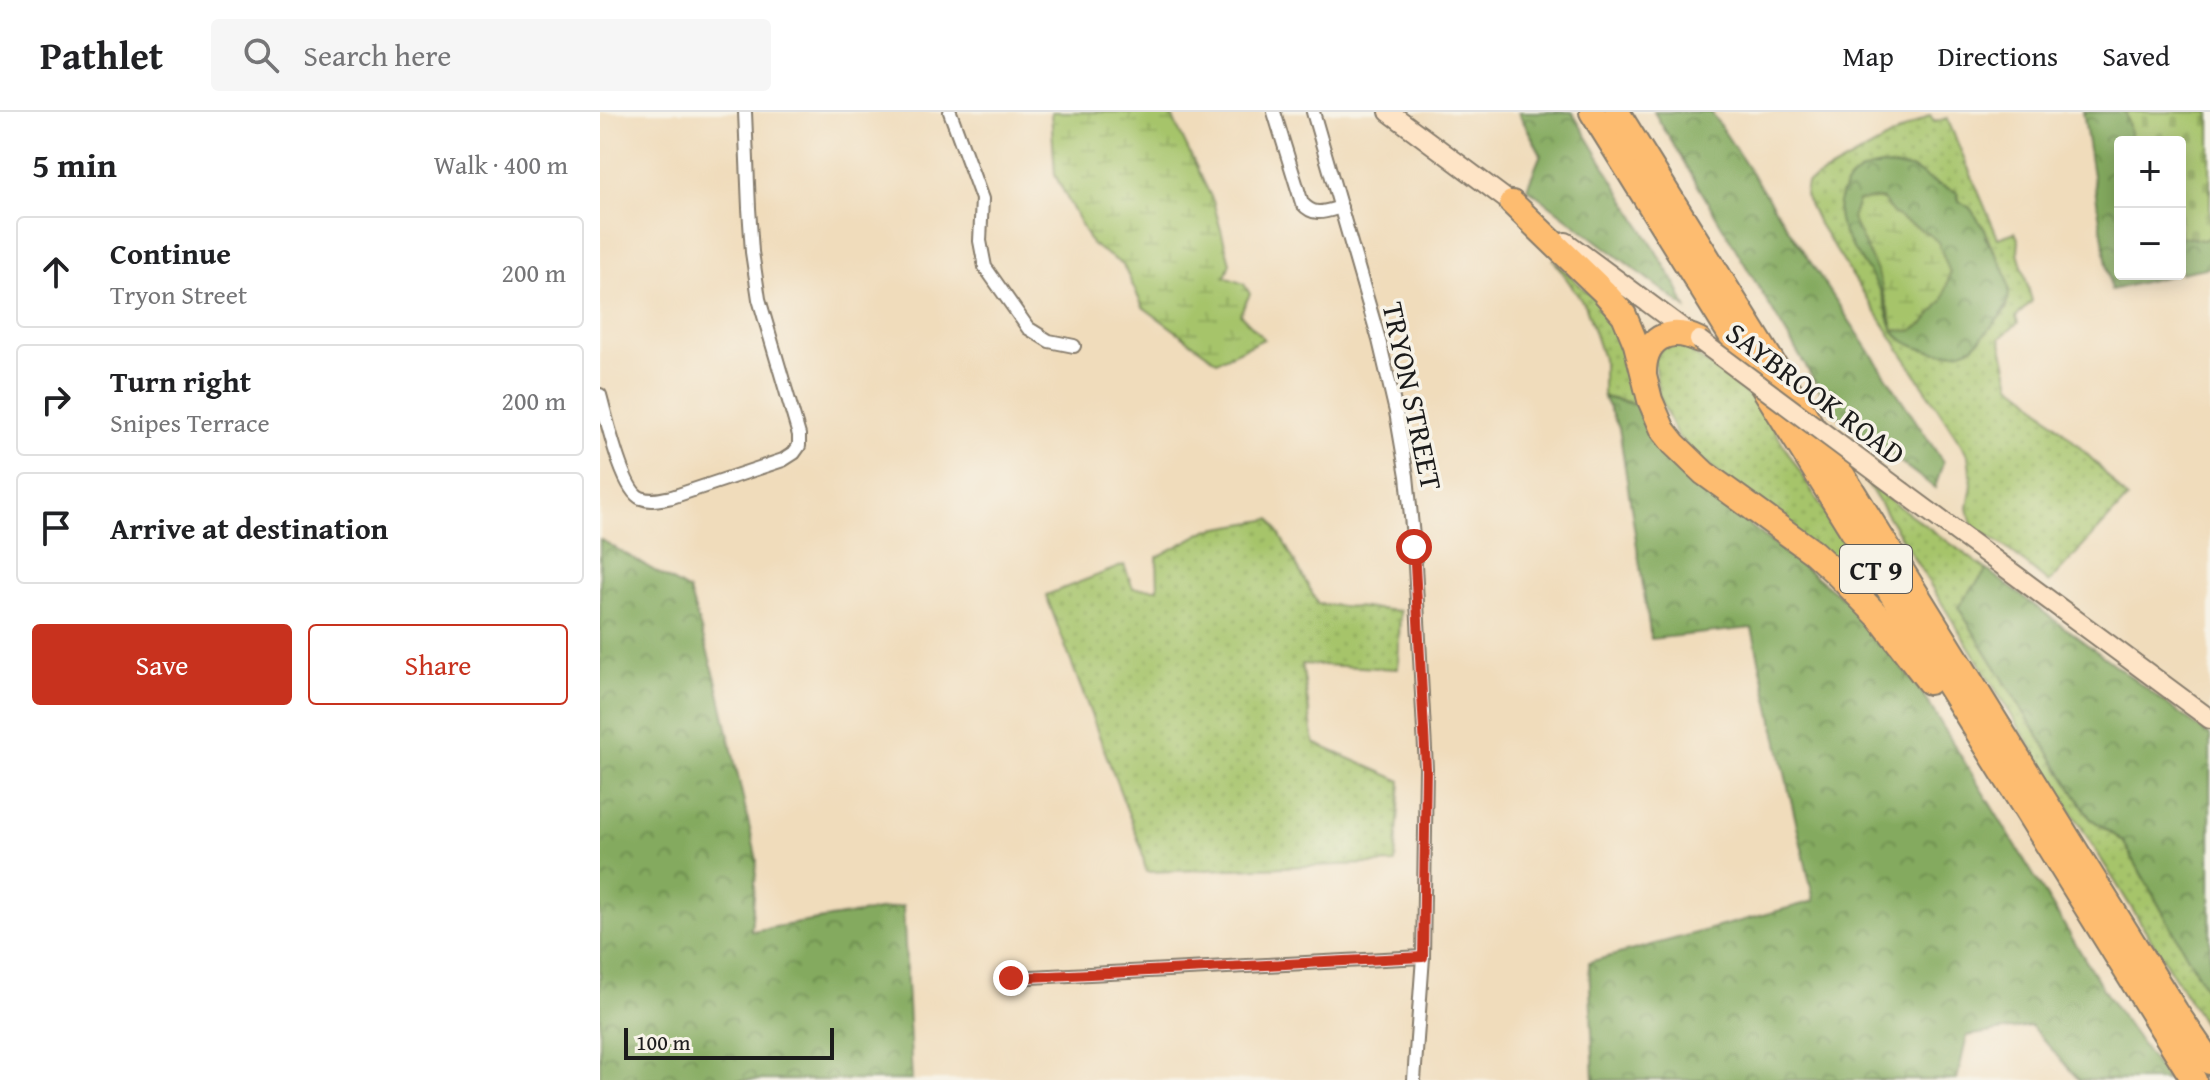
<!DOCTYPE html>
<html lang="en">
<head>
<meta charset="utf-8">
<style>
  body { margin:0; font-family:"Gentium Book Plus",serif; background:#f6f6f6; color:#202124 }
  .controls { position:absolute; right:24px; top:24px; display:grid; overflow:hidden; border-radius:8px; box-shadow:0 4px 20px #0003 }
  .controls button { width:72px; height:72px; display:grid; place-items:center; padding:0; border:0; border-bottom:2px solid #e0e0e0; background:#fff; color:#202124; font:40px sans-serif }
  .scale { position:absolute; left:24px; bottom:20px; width:210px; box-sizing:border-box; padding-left:8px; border:4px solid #1c1c1c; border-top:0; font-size:22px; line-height:28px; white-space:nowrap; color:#1c1c1c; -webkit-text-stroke:6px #f7f3e8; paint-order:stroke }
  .stop { position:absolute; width:24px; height:24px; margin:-18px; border:6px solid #c8321e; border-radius:50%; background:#fff }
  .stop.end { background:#c8321e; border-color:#fff; box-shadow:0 2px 8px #0008 }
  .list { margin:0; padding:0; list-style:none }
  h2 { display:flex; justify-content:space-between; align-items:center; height:104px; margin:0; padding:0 32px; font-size:34px }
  h2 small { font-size:26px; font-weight:400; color:#757577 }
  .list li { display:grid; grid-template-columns:52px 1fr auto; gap:24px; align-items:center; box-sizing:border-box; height:112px; margin:0 16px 16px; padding:0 16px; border:2px solid #e0e0e0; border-radius:8px }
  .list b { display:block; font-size:30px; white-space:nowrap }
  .list p { margin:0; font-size:26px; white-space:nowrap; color:#757577 }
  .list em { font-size:26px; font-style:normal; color:#757577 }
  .actions { display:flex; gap:16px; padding:24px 32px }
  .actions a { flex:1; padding:18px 0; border:2px solid #c8321e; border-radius:8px; text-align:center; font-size:28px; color:#c8321e }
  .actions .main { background:#c8321e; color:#fff }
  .icon { flex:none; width:44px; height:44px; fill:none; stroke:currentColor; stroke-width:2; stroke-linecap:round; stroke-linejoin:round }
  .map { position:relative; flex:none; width:1610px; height:968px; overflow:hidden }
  header { display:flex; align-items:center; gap:48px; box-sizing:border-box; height:112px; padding:0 40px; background:#fff; border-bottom:2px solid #e0e0e0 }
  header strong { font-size:38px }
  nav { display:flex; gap:44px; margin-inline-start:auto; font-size:28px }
  .search { width:560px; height:72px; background:#f6f6f6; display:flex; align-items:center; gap:20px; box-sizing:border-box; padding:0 28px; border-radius:8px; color:#757577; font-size:30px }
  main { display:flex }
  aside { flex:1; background:#fff }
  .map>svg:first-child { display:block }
</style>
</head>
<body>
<header>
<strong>Pathlet</strong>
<div class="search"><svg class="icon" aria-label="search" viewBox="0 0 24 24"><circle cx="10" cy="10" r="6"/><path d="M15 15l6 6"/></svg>Search here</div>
<nav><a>Map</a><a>Directions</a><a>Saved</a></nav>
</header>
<main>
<aside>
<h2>5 min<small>Walk · 400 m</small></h2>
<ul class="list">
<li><svg class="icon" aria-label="ahead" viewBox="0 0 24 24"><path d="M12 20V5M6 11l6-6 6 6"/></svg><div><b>Continue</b><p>Tryon Street</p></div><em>200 m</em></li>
<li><svg class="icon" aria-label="right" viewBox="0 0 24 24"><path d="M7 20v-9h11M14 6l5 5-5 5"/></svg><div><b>Turn right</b><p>Snipes Terrace</p></div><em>200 m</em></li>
<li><svg class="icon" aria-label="arrive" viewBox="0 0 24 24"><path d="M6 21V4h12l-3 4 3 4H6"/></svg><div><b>Arrive at destination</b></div></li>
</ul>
<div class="actions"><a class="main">Save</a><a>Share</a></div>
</aside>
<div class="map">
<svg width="1610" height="968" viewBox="0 0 1610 968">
  <defs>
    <pattern id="grass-dots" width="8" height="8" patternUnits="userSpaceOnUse" patternTransform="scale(2)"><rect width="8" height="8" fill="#a6c46b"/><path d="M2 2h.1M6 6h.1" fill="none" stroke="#8ea85c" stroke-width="1.8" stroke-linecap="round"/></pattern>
    <pattern id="forest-crowns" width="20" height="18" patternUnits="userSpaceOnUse" patternTransform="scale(2)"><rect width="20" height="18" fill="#84aa5f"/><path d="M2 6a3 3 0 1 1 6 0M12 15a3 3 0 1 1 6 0" fill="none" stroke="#6b8a4e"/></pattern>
    <pattern id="wetland-marsh" width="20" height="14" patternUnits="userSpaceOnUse" patternTransform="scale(2)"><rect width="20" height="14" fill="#a6c46b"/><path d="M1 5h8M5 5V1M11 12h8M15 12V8" fill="none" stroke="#8ea85c"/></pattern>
    <pattern id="cemetery-stones" width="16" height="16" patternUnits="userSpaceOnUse" patternTransform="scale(2)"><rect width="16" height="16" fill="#a6c46b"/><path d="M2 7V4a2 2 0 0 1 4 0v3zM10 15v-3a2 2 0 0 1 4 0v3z" fill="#8ea85c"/></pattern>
  </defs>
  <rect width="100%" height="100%" fill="#f7f3e8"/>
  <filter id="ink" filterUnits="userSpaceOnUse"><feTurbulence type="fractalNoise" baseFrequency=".0125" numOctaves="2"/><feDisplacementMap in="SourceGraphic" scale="16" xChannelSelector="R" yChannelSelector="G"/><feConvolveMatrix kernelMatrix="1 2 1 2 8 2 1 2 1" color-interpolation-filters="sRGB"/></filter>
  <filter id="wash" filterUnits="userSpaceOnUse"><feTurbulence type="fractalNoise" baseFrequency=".006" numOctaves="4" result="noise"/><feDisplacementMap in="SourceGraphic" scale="32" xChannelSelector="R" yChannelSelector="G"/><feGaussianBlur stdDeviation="1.8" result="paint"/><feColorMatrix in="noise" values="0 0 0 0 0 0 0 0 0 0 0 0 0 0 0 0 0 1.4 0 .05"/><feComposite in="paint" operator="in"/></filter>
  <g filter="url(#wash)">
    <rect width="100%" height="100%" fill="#f0dcbb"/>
    <g fill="url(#grass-dots)" stroke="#617044" stroke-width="2" fill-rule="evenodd">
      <path d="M1330,3L1334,10L1347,6L1398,126L1415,120L1419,129L1418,140L1432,189L1416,205L1418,211L1400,226L1411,272L1427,284L1498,353L1527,387L1449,471L1405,435L1372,413L1368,396L1372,373L1368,343L1217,109L1205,83L1207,71ZM1312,56L1337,72L1357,80L1359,89L1370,96L1396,141L1407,197L1373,234L1340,240L1297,223L1281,179L1238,101L1241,82L1250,68Z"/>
      <path d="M953,147L1020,212L1039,292L1003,285V247L986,195Z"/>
      <path d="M1076,231L1085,235L1157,290L1272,476L1280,493L1098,344L1077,324L1058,281L1054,247L1062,236Z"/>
      <path d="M1267,371L1387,458L1359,496L1490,706L1523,729L1570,809L1610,885V922Z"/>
      <path d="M671,407L718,492L800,499L798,557L702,552L714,631L801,669L795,751L546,760L541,735L446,483L524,453L533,476L558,477L557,445L607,418Z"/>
    </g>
    <g fill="url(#forest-crowns)" stroke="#50633e" stroke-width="2">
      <path d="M918,0H972L1077,174L1086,196L927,76L941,42Z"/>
      <path d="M1054,0H1111L1343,350L1335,376L1233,300Z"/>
      <path d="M1483,0H1526L1532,30H1520V162H1576L1511,178Z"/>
      <path d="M1282,54L1311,56L1337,72L1357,80L1359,89L1370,96L1386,119L1385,125C1402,150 1422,180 1398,207C1390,216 1382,227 1373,234C1353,247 1314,239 1298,224C1287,213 1287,192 1280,178C1270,158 1248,134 1241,115C1233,94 1243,67 1264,58C1270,56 1276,55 1282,54Z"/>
      <path d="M1580,124L1603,128L1610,125V155L1580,161Z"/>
      <path d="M1003,285L1037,293L1049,325L1065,347L1248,490L1323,582L1508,885L1567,968H1479L1431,914L1367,924L1357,968H994L989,850L1214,789L1152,516L1051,527L1019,316Z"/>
      <path d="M0,427L89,479L116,567L157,748L151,819L303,794L312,968H0Z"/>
      <path d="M1387,458L1610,624V885L1523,729L1490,706L1358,495Z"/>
    </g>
    <g fill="url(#wetland-marsh)" stroke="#617044" stroke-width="2">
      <path d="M451,0H570L613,89L630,151L625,165L644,172L650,182L640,202L664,227L617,249L543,195L523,153L491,132L455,63Z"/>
      <path d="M1274,87L1283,88L1294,103L1329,122L1338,130L1350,161L1343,188L1324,211L1311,219L1294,218L1278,161L1252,106L1258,89Z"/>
    </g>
    <path fill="url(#cemetery-stones)" stroke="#617044" stroke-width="2" d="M1526,0H1610V125L1603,128L1580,124V30H1532Z"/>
  </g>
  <g filter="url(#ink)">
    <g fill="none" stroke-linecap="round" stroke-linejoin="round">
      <g stroke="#867c6c" stroke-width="16">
        <g id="minor">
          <path d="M350,0L382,87L380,129L385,155L428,216L449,229L474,234"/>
          <path d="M674,0L702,91C714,105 724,100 741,95"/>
          <path d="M713,0L779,228L796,300L807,364L814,435L826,656L823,845L814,968"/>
          <path d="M0,283C6,304 22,379 41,386C51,390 62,387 72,385L183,348L194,341L199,334V323L159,187L152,140L149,96L145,0"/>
          <path d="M411,866L823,845"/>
        </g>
      </g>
      <g stroke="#867c6c" stroke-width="22">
        <g id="secondary">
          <path d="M789,0L922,99"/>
          <path d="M966,130L1093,224"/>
          <path d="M1303,380L1610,607"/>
        </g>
      </g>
      <g stroke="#867c6c" stroke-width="28">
        <g id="motorway">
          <path d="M992,0L1594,968"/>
          <path d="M1017,0L1576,900L1610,950"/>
          <path d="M912,91L1004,180L1024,203L1036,232L1050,288L1063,318L1074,332L1104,361L1213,440L1235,460L1278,504L1329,570"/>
          <path d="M1044,261C1044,227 1068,213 1099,228"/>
        </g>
      </g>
      <use href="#minor" stroke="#fff" stroke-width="12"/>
      <use href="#secondary" stroke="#fee4c6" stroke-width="18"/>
      <use href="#motorway" stroke="#fdbc70" stroke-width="24"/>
      <g stroke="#867c6c" stroke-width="22" stroke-linecap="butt">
        <path id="secondary-bridge" d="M1099,228L1303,380"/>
      </g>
      <use href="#secondary-bridge" stroke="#fee4c6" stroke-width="18"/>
    </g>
  </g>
  <g fill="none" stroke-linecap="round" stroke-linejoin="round" filter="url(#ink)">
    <path stroke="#c8321e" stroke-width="10" d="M411,866L823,845L826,656L814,435"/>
  </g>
  <g text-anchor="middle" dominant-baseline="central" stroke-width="7" stroke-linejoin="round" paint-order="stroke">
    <rect fill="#f7f3e8" stroke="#5e5c59" stroke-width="2" x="1240" y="433" width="72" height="48" rx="6"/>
    <g font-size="28" font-weight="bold" fill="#1c1c1c">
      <text x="1276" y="457">CT 9</text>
    </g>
    <g font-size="30" fill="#1c1c1c" stroke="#f7f3e8">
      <text transform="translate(1216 281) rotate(37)">SAYBROOK ROAD</text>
      <text transform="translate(813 284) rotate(78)">TRYON STREET</text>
    </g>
  </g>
</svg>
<div class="controls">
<button>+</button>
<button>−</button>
</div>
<div class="scale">100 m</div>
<div class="stop" style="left:814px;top:435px"></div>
<div class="stop end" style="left:411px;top:866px"></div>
</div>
</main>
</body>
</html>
